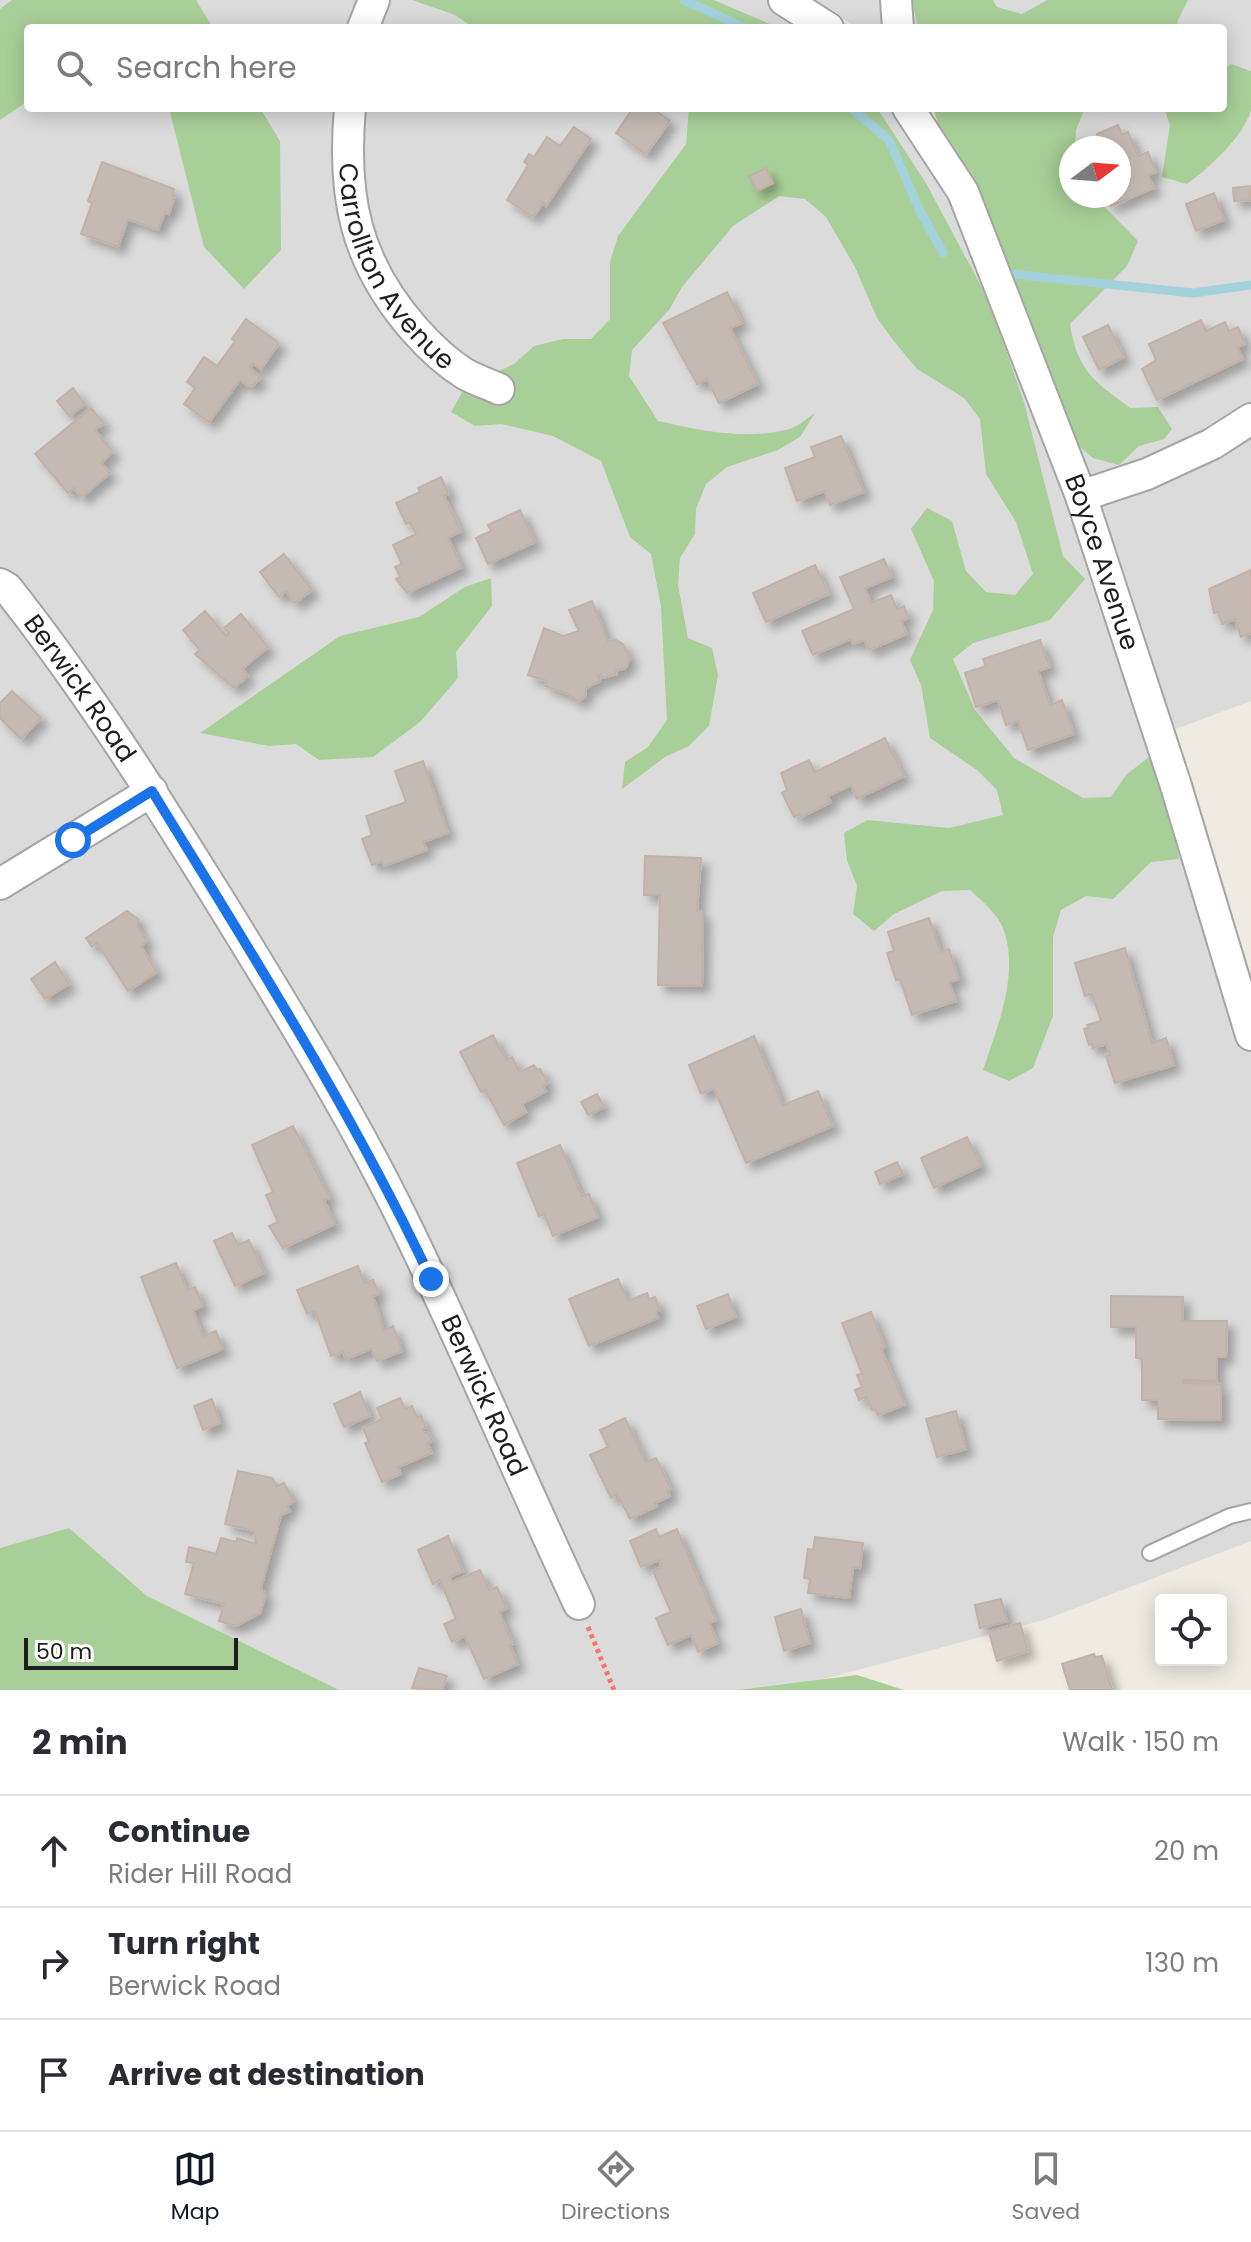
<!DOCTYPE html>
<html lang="en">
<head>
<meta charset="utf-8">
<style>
  body { margin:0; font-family:Poppins,sans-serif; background:#f7f7f7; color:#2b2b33 }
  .controls { position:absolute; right:24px; bottom:24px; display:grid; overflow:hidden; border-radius:8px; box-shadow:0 4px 20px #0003 }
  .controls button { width:72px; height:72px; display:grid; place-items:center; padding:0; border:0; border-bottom:2px solid #e1e1e2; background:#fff; color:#2b2b33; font:40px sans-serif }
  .compass { position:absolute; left:1059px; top:136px; width:72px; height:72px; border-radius:50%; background:#fff; box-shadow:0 4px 20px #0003; rotate:74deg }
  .scale { position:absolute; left:24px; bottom:20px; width:214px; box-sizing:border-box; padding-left:8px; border:4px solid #1e1e1e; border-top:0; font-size:22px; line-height:28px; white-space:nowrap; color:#1e1e1e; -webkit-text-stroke:6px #fff; paint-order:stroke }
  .stop { position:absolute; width:24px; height:24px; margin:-18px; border:6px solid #1a73e8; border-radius:50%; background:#fff }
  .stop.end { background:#1a73e8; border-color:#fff; box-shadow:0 2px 8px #0008 }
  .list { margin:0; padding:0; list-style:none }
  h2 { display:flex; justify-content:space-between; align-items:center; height:104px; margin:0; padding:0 32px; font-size:34px }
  h2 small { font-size:26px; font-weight:400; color:#7c7c81 }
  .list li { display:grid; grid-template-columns:52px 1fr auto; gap:24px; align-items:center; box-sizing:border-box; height:112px; padding:0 32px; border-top:2px solid #e1e1e2 }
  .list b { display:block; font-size:30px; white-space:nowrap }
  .list p { margin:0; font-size:26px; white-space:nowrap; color:#7c7c81 }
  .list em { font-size:26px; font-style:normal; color:#7c7c81 }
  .icon { flex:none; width:44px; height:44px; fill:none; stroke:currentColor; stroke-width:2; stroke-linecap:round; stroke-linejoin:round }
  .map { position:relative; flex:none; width:1251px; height:1690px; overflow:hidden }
  .search { position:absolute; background:#fff; box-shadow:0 4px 20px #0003; left:24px; right:24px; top:24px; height:88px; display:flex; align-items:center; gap:20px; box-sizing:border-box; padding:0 28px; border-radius:8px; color:#7c7c81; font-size:30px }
  .sheet { height:440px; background:#fff }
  nav { display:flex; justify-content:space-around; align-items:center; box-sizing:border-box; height:112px; border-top:2px solid #e1e1e2; background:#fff; font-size:22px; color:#7c7c81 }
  nav a { display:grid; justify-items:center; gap:4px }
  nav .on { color:#111827 }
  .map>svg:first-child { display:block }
</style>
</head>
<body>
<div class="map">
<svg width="1251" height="1690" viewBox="0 0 1251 1690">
  <defs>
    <filter id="shadow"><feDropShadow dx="7" dy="7" stdDeviation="4" flood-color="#0004"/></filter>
  </defs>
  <rect width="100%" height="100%" fill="#efebe3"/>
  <g fill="#dcdbdb" fill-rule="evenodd">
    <path d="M0,0H784L825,28H28V108H904L977,243L1251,1026V1541L1044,1620L783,1690H0Z"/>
    <path d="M814,0H1251V701L1173,730L942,120L932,108H1223V28H857ZM1071,148H1119V196H1071Z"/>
  </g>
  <g fill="#a9cf98">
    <path d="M12,0H196L213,28H28V101L0,120V9Z"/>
    <path d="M412,0H714L779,28H474L455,15Z"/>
    <path d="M912,0H993L997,7L1022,14L1047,0H1188L1178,20L1177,28H918Z"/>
    <path d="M1231,64L1251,71C1251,83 1251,99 1251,110C1244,136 1208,169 1187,184L1162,177L1170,125L1164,108H1223V69Z"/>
    <path d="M169,108H260L280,141L281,250L244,289L204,247Z"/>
    <path d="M689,108H877L926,183L989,301L1024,402L1063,556L1085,579L1050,620L973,643L953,659L975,710L1014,758L1083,798L1111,797L1126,775L1149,757L1169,808L1179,859L1151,862L1113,899L1086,896L1061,910L1053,937V1016L1033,1068L1009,1081L983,1070C997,1029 1018,977 1005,934C1000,915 983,902 970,890L942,891L894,914L874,931L853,914L857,886L847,860L844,833L867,820L949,828L1003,815L997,790L977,770L930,738L921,685L910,660L933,610L934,581L911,529L927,508L952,521L966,571L986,592L1015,595L1033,574L1016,522L986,474L980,419L964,398L917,369L893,340L877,318L855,267L826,217L805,199L779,196L733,226L682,287L669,310L632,350L629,376L658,421C699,430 746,441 789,429C798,427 807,418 815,413L800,437L778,450L727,467L706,484L696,509L695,534L680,558L678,585L688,638L712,648L718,675L709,726L689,746L665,757L622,789L625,762L648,747L667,720L661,607L651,554L630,537L601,461L553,436L501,424L475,426L451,412L465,387L514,364L534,346L563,339H591L610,319V262L618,236L686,144Z"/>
    <path d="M933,108H1085L1076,130L1075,148H1071V196H1094L1138,241L1127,266L1070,324C1078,372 1093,380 1130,408L1158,407L1172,429L1164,439L1139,446L1119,465L1093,458L1073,441L1011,295L1000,242L975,194L946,149Z"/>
    <path d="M491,578L492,606L456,652L458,678L420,722L373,757L319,760L296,744L269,746L200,733L340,636L419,617L465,587Z"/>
    <path d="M69,1528L147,1596L339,1690H0V1548Z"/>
    <path d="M857,1675L904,1690H739Z"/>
  </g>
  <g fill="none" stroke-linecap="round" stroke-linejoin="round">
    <g stroke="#a3d2dd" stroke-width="9">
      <path d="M684,0L745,28"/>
      <path d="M851,108L889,140L920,211L943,253"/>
      <path d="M1012,274L1193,293L1251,285"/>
    </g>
  </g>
  <g fill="#c4bab3" stroke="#c1b1a6" stroke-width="2" filter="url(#shadow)">
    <path d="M633,108H652L670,121L646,154L616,133Z"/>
    <path d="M1118,125L1122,135L1128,132L1138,156L1148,152L1156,172L1148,175L1154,188L1111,206L1107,196H1119V148H1090L1100,144L1097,134Z"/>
    <path d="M574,127L591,139L546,206L543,203L533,217L507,200L528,165L524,162L529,154L534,157L547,137L560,146Z"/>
    <path d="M102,162L174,189L172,195L175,196L169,214L165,212L158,230L128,219L118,247L81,234L92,203L88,201Z"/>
    <path d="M766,168L773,183L757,191L749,176Z"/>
    <path d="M1251,186V200L1234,201L1233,188Z"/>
    <path d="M1214,193L1224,220L1196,231L1186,204Z"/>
    <path d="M727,292L742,323L730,328L758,384L719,403L707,379L697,384L663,323Z"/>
    <path d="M246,319L279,343L261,369L253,364L250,367L260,378L254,385L248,386L240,380L209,422L184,404L195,388L187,382L204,357L217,366L235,341L232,339Z"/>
    <path d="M1201,320L1206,331L1225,322L1229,331L1238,327L1245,344L1237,347L1243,359L1157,400L1142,369L1156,360L1149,344Z"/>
    <path d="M1108,325L1124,357L1099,370L1083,337Z"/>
    <path d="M73,388L85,404L69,416L57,401Z"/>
    <path d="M91,408L104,423L95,430L113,452L101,463L110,473L82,497L74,488L68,493L35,454Z"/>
    <path d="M841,436L864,492L830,505L825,491L797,501L785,468L815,457L811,447Z"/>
    <path d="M441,477L449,494L444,496L461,531L448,538L462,567L407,593L396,579L400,577L395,567L402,564L393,545L416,534L410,522L406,524L396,503L420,492L418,488Z"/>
    <path d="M520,510L535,542L488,564L476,538L491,531L488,525Z"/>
    <path d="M284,554L312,590L295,603L286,591L279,597L260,572Z"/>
    <path d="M884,559L892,577L865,588L871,603L891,595L897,609L904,606L908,618L901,621L907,634L869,650L864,640L853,644L851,639L813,655L802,631L854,609L840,577Z"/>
    <path d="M815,565L829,594L766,622L753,593Z"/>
    <path d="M1251,570V633L1241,637L1235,619L1222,624L1218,612L1214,613L1209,589Z"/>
    <path d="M592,601L608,641L616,640L623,644L630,658L626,668L616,671L617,674L602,678L601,674L598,675L600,681L586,688L585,697L577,701L568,694L545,686L547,681L528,675L544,628L563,636L579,631L569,610Z"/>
    <path d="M205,611L226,636L229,633L224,628L241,614L268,647L242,669L248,676L234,688L195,654L200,650L183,630Z"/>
    <path d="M1040,640L1050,667L1038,671L1050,705L1062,700L1074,734L1028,750L1018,721L1006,725L998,700L976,707L965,673L986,666L983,659Z"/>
    <path d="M12,691L41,718L21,739L0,718V703Z"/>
    <path d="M885,738L904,776L857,799L851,785L828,796L831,802L801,817L800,814L794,817L782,793L787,790L781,773L809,760L815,772Z"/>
    <path d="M423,761L448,833L423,842L427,850L384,866L382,861L372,865L362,839L372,835L366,816L406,802L395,771Z"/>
    <path d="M645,856L701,858L697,911L703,912L702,986L658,985L660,895H644Z"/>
    <path d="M127,911L138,919V927L147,941L141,946L157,972L128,991L97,943L92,947L86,938Z"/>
    <path d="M929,918L941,952L949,949L959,979L949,982L956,1001L912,1015L900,979L896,980L887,953L894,951L888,932Z"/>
    <path d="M1125,948L1152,1043L1166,1038L1174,1065L1115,1083L1106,1056L1110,1055L1107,1044L1093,1048L1092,1044L1089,1045L1084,1029L1088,1028L1087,1025L1101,1021L1092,994L1085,996L1075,963Z"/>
    <path d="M55,962L69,984L45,999L31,979Z"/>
    <path d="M493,1035L506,1060L512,1057L520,1072L534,1065L537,1070L540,1069L548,1083L543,1086L546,1091L522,1104L526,1112L504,1125L485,1090L481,1092L460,1052Z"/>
    <path d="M754,1036L783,1105L818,1091L833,1126L746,1163L714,1088L701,1094L689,1065Z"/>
    <path d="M597,1094L604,1107L588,1115L581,1102Z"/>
    <path d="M293,1126L330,1198L324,1200L335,1224L283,1248L269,1226L278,1222L266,1195L273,1192L252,1145Z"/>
    <path d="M967,1137L981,1166L934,1188L921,1158Z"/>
    <path d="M560,1145L582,1196L589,1194L598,1217L553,1236L544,1214L539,1216L517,1163Z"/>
    <path d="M897,1162L903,1174L880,1184L875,1172Z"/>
    <path d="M232,1233L238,1245L249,1240L264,1273L235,1286L214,1241Z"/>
    <path d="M176,1263L187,1290L195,1287L203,1306L193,1310L203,1336L216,1331L223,1349L177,1368L141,1277Z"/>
    <path d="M358,1266L364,1283L373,1280L379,1294L373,1296L384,1330L393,1326L402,1351L377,1361L371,1349L346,1359L343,1352L331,1356L315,1311L307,1314L297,1290Z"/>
    <path d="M618,1279L628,1301L647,1293L649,1299L655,1297L660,1310L656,1312L658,1318L589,1346L569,1299Z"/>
    <path d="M728,1294L736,1317L706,1329L697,1306Z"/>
    <path d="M1111,1296L1183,1297L1182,1321H1227L1226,1357H1217V1381L1183,1380V1383L1221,1384V1420L1158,1419V1400H1142V1359L1136,1358V1327H1111Z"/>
    <path d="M871,1312L885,1347L881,1349L905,1405L878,1415L875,1409L872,1410L866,1397L859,1400L855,1390L862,1387L857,1375L862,1374L842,1323Z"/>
    <path d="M360,1392L370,1416L344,1427L334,1404Z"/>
    <path d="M400,1398L405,1409L412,1406L417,1417L421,1416L426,1428L423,1429L425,1433L428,1432L432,1441L427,1443L432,1453L398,1467L401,1474L382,1482L365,1443L369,1442L363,1428L382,1419L377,1408Z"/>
    <path d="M212,1399L220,1423L203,1430L194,1406Z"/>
    <path d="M956,1411L966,1449L937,1457L926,1419Z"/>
    <path d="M625,1418L646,1462L656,1458L671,1489L667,1491L670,1496L655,1503L657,1506L630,1519L617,1494L611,1498L590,1455L608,1447L600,1430Z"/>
    <path d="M238,1471L272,1478L277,1486L284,1483L294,1501L287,1506L290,1511L281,1515L261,1588L266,1595L260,1613L236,1626L219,1621L224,1604L185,1594L194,1563L186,1562L189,1547L216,1554L221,1538L236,1542L237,1538L256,1544L254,1531L225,1524Z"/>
    <path d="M656,1529L659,1537L677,1529L716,1620L709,1623L718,1643L698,1652L691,1635L668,1645L656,1618L671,1612L653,1571L662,1567L659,1560L641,1567L630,1541Z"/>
    <path d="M448,1536L463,1571L449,1577L452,1582L480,1570L489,1590L497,1587L507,1608L499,1612L513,1644L510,1645L518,1664L484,1679L465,1636L452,1642L444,1624L456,1619L440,1580L433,1584L418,1550Z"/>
    <path d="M815,1537L863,1543L860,1568L853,1567L849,1598L808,1593L810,1579L804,1578L808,1549L813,1550Z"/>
    <path d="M1001,1599L1007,1621L980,1628L975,1605Z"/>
    <path d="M801,1609L810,1643L784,1651L775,1617Z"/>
    <path d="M1020,1623L1028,1651L997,1661L989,1632Z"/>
    <path d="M1094,1654L1095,1657L1102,1656L1112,1690H1070L1062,1664Z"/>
    <path d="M419,1668L447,1676L442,1690L412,1688Z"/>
  </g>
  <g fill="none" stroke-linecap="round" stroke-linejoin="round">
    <g stroke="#a5a5a5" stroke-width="18">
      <path id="lane" d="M1150,1553L1230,1516L1251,1511"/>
    </g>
    <g stroke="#a5a5a5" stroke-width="34">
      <g id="street">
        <path d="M784,0L828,28"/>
        <path d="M896,0L898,28"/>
        <path d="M363,28L374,0"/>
        <path id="s1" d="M350,108C342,196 355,262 415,330C430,347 446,362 465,374C476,380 488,384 499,389"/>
        <path id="s2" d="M908,108L963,192L1081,496L1176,786L1251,1035"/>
        <path d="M1081,496L1147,474L1212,444L1251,419"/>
        <path id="s3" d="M0,584L7,588C90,693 161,806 231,919C292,1019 354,1119 405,1224C466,1349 520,1478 579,1604"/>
        <path d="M0,884L152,791"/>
      </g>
    </g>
    <path stroke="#fb7468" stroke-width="5" stroke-dasharray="4 4" stroke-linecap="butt" d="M588,1627L614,1690"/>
    <use href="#lane" stroke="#fff" stroke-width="14"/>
    <use href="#street" stroke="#fff" stroke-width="30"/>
  </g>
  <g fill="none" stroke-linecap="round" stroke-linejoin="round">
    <path stroke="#1a73e8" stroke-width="10" d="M73,840L152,791C250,951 351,1109 431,1279"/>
  </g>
  <g text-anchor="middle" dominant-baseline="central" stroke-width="7" stroke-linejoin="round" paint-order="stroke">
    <g font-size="26" fill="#1e1e1e" stroke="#fff">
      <text stroke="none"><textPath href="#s1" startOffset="172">Carrollton Avenue</textPath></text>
      <text stroke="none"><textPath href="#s2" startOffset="496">Boyce Avenue</textPath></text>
      <text stroke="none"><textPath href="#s3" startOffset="132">Berwick Road</textPath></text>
      <text stroke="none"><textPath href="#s3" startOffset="948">Berwick Road</textPath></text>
    </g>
  </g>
</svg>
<div class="controls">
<button><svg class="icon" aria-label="locate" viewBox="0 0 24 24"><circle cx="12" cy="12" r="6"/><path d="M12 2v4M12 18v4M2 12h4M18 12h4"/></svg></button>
</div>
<svg class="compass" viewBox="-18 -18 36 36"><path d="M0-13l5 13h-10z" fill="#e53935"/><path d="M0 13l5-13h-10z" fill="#7c7c81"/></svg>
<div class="scale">50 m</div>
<div class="stop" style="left:73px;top:840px"></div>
<div class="stop end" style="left:431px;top:1279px"></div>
<div class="search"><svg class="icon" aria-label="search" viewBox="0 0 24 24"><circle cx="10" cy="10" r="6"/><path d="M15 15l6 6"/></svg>Search here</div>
</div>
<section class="sheet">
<h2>2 min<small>Walk · 150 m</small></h2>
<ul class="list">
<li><svg class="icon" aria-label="ahead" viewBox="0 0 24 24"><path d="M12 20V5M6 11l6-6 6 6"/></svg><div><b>Continue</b><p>Rider Hill Road</p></div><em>20 m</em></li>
<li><svg class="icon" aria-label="right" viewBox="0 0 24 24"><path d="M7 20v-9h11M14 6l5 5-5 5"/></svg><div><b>Turn right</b><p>Berwick Road</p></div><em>130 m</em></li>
<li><svg class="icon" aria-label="arrive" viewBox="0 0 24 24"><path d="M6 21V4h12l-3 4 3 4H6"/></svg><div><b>Arrive at destination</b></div></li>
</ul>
</section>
<nav>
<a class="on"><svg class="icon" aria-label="map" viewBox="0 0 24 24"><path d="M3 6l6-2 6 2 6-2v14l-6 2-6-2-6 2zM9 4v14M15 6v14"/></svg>Map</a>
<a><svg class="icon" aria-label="directions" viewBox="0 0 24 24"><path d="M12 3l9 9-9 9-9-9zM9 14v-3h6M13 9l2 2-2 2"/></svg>Directions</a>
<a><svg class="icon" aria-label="saved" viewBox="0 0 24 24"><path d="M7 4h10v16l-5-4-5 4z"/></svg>Saved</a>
</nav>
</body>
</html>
